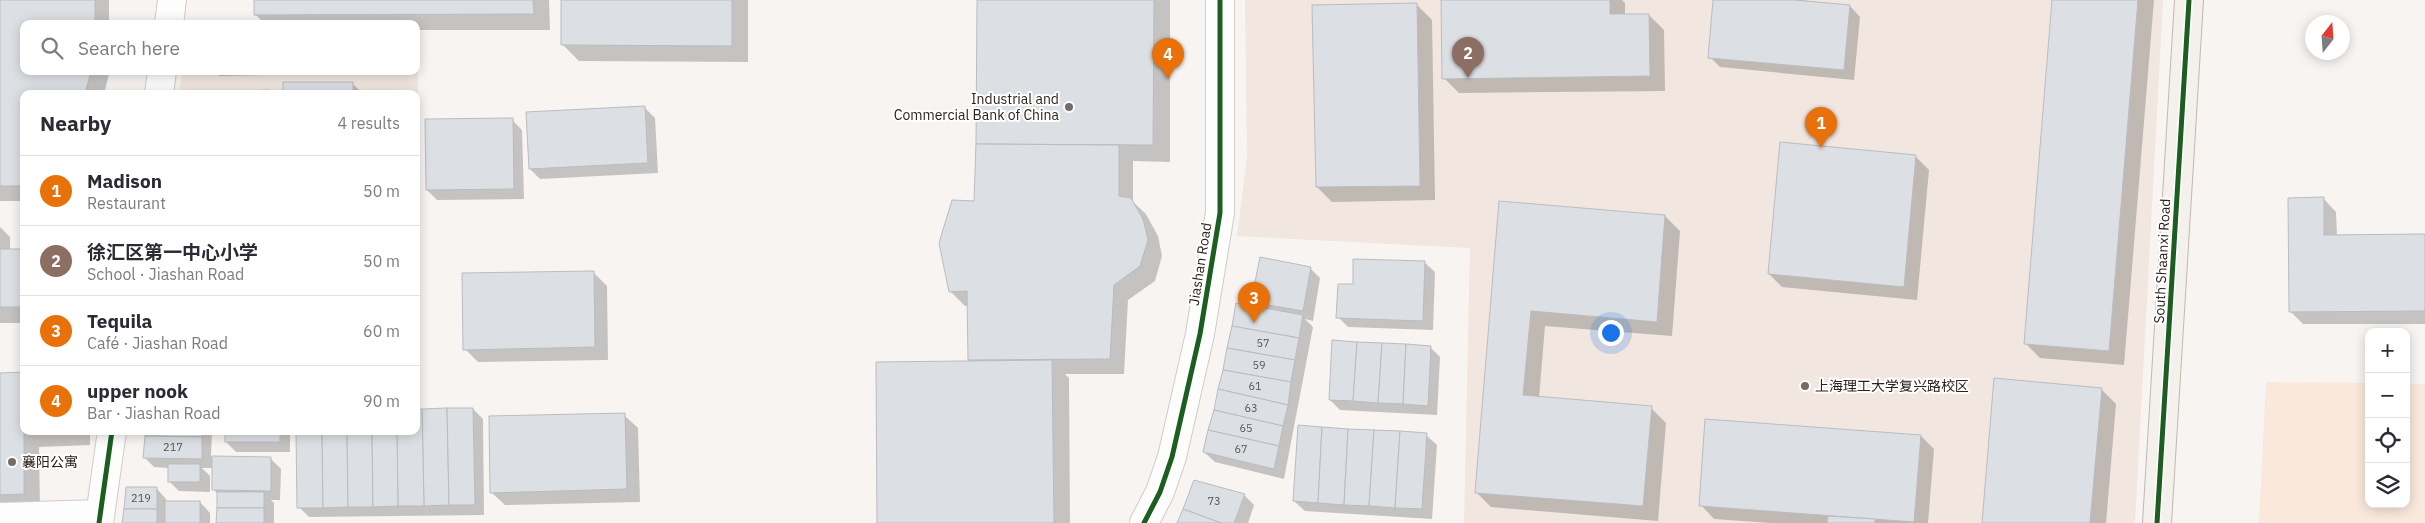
<!DOCTYPE html>
<html lang="en">
<head>
<meta charset="utf-8">
<style>
  body { margin:0; font-family:"IBM Plex Sans","Noto Sans SC",sans-serif; background:#f2f2f3; color:#2b2b33 }
  .controls { position:absolute; right:15px; bottom:15px; display:grid; overflow:hidden; border-radius:10px; box-shadow:0 2px 12px #0003 }
  .controls button { width:45px; height:45px; display:grid; place-items:center; padding:0; border:0; border-bottom:1px solid #e1e1e2; background:#fff; color:#2b2b33; font:25px sans-serif }
  .compass { position:absolute; left:2305px; top:15px; width:45px; height:45px; border-radius:50%; background:#fff; box-shadow:0 2px 12px #0003; rotate:17deg }
  .you { position:absolute; left:1610px; top:332px; width:18px; height:18px; margin:-12px; border:4px solid #fff; border-radius:50%; background:#1a73e8; box-shadow:0 0 0 8px #1a73e833 }
  .badge { display:grid; place-items:center; width:32px; height:32px; border-radius:50%; background:#b45309; color:#fff; font-size:16px; font-weight:700 }
  .pin { position:absolute; translate:-50% -41px; filter:drop-shadow(0 1px 2px #0008) }
  .pin::after { content:''; position:absolute; top:26px; width:18px; height:15px; background:inherit; clip-path:polygon(0 0,100% 0,50% 100%) }
  .list { margin:0; padding:0; list-style:none }
  h2 { display:flex; justify-content:space-between; align-items:center; height:65px; margin:0; padding:0 20px; font-size:21px }
  h2 small { font-size:16px; font-weight:400; color:#7c7c81 }
  .list li { display:grid; grid-template-columns:32px 1fr auto; gap:15px; align-items:center; box-sizing:border-box; height:70px; padding:0 20px; border-top:1px solid #e1e1e2 }
  .list b { display:block; font-size:19px; white-space:nowrap }
  .list p { margin:0; font-size:16px; white-space:nowrap; color:#7c7c81 }
  .list em { font-size:16px; font-style:normal; color:#7c7c81 }
  .icon { flex:none; width:28px; height:28px; fill:none; stroke:currentColor; stroke-width:2; stroke-linecap:round; stroke-linejoin:round }
  .map { position:relative; flex:none; width:2425px; height:523px; overflow:hidden }
  .search { position:absolute; background:#fff; box-shadow:0 2px 12px #0003; left:20px; top:20px; width:400px; height:55px; display:flex; align-items:center; gap:12px; box-sizing:border-box; padding:0 18px; border-radius:10px; color:#7c7c81; font-size:19px }
  .panel { position:absolute; background:#fff; box-shadow:0 2px 12px #0003; left:20px; top:90px; width:400px; height:345px; border-radius:10px }
  .map>svg:first-child { display:block }
</style>
</head>
<body>
<div class="map">
<svg width="2425" height="523" viewBox="0 0 2425 523">
  <rect width="100%" height="100%" fill="#f7f4f2"/>
  <g fill="#f1e6e0">
    <path d="M1245,0H2163L2135,523H1464L1470,248L1237,236L1247,157Z"/>
    <path d="M416,70H418L419,377H416V94H179L182,73Z"/>
  </g>
  <path fill="#fae8dc" d="M2266,382L2369,383V504H2406V384H2425V523H2259Z"/>
  <g fill="#0003">
    <path d="M0,0H109V24H24V71H109V74L104,94H24V201H0Z"/>
    <path d="M255,0H549L550,30H416V24H265L255,14Z"/>
    <path d="M562,0H748V62L579,61L562,44Z"/>
    <path d="M978,0H1170V162L1133,161V202L1146,214L1158,236L1162,256L1155,281L1128,300L1124,374H1065L1069,378L1070,523H879L971,362L969,360L968,306H965L950,291L975,202Z"/>
    <path d="M1442,0H1622L1625,3V15H1649L1664,30L1665,91L1459,93L1444,78Z"/>
    <path d="M1715,0H1800L1850,6L1860,17L1854,80L1720,67L1710,57Z"/>
    <path d="M2053,0H2154L2124,365L2040,358L2025,343Z"/>
    <path d="M1417,5L1432,20L1435,200L1332,202L1317,187Z"/>
    <path d="M214,71H311V74L219,76Z"/>
    <path d="M352,83L363,94H285Z"/>
    <path d="M645,108L655,118L658,173L540,179L530,169Z"/>
    <path d="M512,120L522,130L524,199L437,200L427,190Z"/>
    <path d="M416,133L417,187H416Z"/>
    <path d="M1915,156L1929,170L1917,300L1782,287L1769,274Z"/>
    <path d="M2323,198L2336,212L2337,236H2425V324H2303L2290,311Z"/>
    <path d="M1500,202L1665,216L1680,231L1672,336L1545,326L1539,398L1651,408L1666,423L1658,521L1491,507L1476,492Z"/>
    <path d="M0,227L10,237V250H24V323H0Z"/>
    <path d="M1424,262L1435,272L1433,330L1348,327L1338,317L1354,285Z"/>
    <path d="M1310,268L1320,278L1313,321L1305,319L1313,327L1284,479L1215,462L1204,452L1260,309L1252,301Z"/>
    <path d="M593,272L607,286L608,360L478,362L465,349Z"/>
    <path d="M1430,347L1440,357L1437,415L1340,410L1330,400Z"/>
    <path d="M0,374L24,431H90V445L39,447L40,510L0,511Z"/>
    <path d="M2101,389L2116,404L2106,523H1983Z"/>
    <path d="M473,409L483,419L484,515L309,517L299,507L416,431Z"/>
    <path d="M624,415L638,428L640,502L505,505L491,492Z"/>
    <path d="M147,431H212L211,457L270,458L281,469L280,500H271L274,503V523H218V494L213,489V468H202L210,476V492L179,491L169,481V468L154,467L144,457Z"/>
    <path d="M226,431H290V452H236L226,442Z"/>
    <path d="M1426,435L1437,445L1432,519L1305,511L1294,501Z"/>
    <path d="M1921,436L1934,449L1928,523H1771L1714,519L1701,505Z"/>
    <path d="M156,488L166,499V502H200L210,513V523H123Z"/>
    <path d="M1244,495L1254,505L1248,523H1178Z"/>
  </g>
  <g fill="#dce0e4" stroke="#b9bcc0">
    <path d="M0,0H95V24H24V71H91L85,94H24V186H0Z"/>
    <path d="M254,0H533L534,14L254,15Z"/>
    <path d="M561,0H732V46L561,45Z"/>
    <path d="M977,0H1154L1153,145L976,144Z"/>
    <path d="M1441,0H1610V14H1649L1650,76L1442,79Z"/>
    <path d="M1713,0H1795L1850,5L1844,70L1708,58Z"/>
    <path d="M2052,0H2138L2109,351L2024,344Z"/>
    <path d="M1417,3L1420,186L1316,187L1312,5Z"/>
    <rect x="283" y="82" width="70" height="12"/>
    <path d="M269,90V94H196L197,93Z"/>
    <path d="M645,106L648,163L529,169L526,112Z"/>
    <path d="M513,118L514,189L426,190L425,119Z"/>
    <path d="M1780,142L1916,155L1904,287L1768,274Z"/>
    <path d="M976,144L1119,145V196L1131,198L1143,219L1148,240L1140,266L1114,285L1110,359L968,360L967,291L949,292L939,243L952,200L974,201Z"/>
    <path d="M2324,197V235L2425,234V311L2289,312L2288,198Z"/>
    <path d="M1499,201L1665,215L1657,322L1531,311L1523,395L1652,406L1643,506L1475,493Z"/>
    <rect x="0" y="249" width="24" height="58"/>
    <path d="M1260,257L1311,267L1303,311L1251,302Z"/>
    <path d="M1353,259L1425,261L1423,321L1336,318L1338,284H1353Z"/>
    <path d="M594,271L595,347L463,350L462,273Z"/>
    <path d="M1236,303L1303,315L1299,338L1232,326Z"/>
    <path d="M1232,326L1299,338L1295,360L1227,348Z"/>
    <path d="M1332,340L1357,342L1353,401L1329,400Z"/>
    <path d="M1357,342L1382,343L1378,403L1353,401Z"/>
    <path d="M1382,343L1406,344L1403,404L1378,403Z"/>
    <path d="M1406,344L1431,346L1428,406L1403,404Z"/>
    <path d="M1227,348L1295,360L1291,382L1223,370Z"/>
    <path d="M1052,360L1054,523H877L876,362Z"/>
    <path d="M1223,370L1291,382L1288,405L1218,389Z"/>
    <path d="M24,372V494L0,495V373Z"/>
    <path d="M1994,378L2102,388L2090,523H1982Z"/>
    <path d="M1218,389L1288,405L1283,426L1214,410Z"/>
    <path d="M447,408L449,505L424,506L422,409Z"/>
    <path d="M447,408H473L475,505H449Z"/>
    <path d="M416,409H422L424,506H398L397,431H416Z"/>
    <path d="M1214,410L1283,426L1279,446L1208,430Z"/>
    <path d="M625,413L627,489L490,493L489,416Z"/>
    <path d="M1705,419L1921,435L1914,522L1699,506Z"/>
    <path d="M1298,425L1322,427L1318,503L1293,501Z"/>
    <path d="M1322,427L1348,429L1344,505L1318,503Z"/>
    <path d="M1348,429L1374,430L1369,506L1344,505Z"/>
    <path d="M1208,430L1279,446L1274,469L1203,452Z"/>
    <path d="M1374,430L1400,431L1395,508L1369,506Z"/>
    <path d="M145,431H202V437L145,436Z"/>
    <rect x="225" y="431" width="55" height="11"/>
    <path d="M296,431H322L323,508H297Z"/>
    <path d="M322,431H347L348,507L323,508Z"/>
    <path d="M347,431H372L373,507H348Z"/>
    <path d="M372,431H397L398,506L373,507Z"/>
    <path d="M1400,431L1427,433L1422,509L1395,508Z"/>
    <path d="M145,436L202,437V459L143,458Z"/>
    <path d="M212,456L271,457V491L212,490Z"/>
    <rect x="168" y="464" width="32" height="18"/>
    <path d="M1194,480L1245,494L1234,523H1221L1183,509Z"/>
    <path d="M126,487H157V509H124Z"/>
    <rect x="217" y="492" width="47" height="16"/>
    <rect x="165" y="501" width="35" height="22"/>
    <path d="M217,508H264V523H216Z"/>
    <path d="M124,509H157V523H122Z"/>
    <path d="M1183,509L1221,523H1177Z"/>
    <path d="M1828,516L1875,519V523H1827Z"/>
  </g>
  <g fill="none" stroke-linecap="round" stroke-linejoin="round">
    <g stroke="#d2cbc6" stroke-width="30">
      <g id="minor">
        <path d="M169,24L172,0"/>
        <path d="M159,94L162,71"/>
        <path d="M0,517L100,514"/>
        <path d="M99,523L112,431"/>
        <path d="M1144,523L1160,492L1172,457L1200,334L1220,213V0"/>
      </g>
    </g>
    <g stroke="#c2b8b1" stroke-width="30">
      <path id="major" d="M2157,523L2189,0"/>
    </g>
    <use href="#minor" stroke="#fefdfd" stroke-width="28"/>
    <use href="#major" stroke="#f4f0ec" stroke-width="28"/>
    <g stroke="#fff" stroke-width="8">
      <g id="cycleway">
        <path d="M99,523L112,431"/>
        <path d="M1144,523L1160,492L1172,457L1200,334L1220,213V0"/>
        <path d="M2157,523L2189,0"/>
      </g>
    </g>
    <use href="#cycleway" stroke="#1b5e20" stroke-width="5"/>
  </g>
  <g fill="#746c66" stroke="#fff" stroke-width="2">
    <circle cx="1069" cy="107" r="5"/>
    <circle cx="1805" cy="386" r="5"/>
    <circle cx="12" cy="462" r="5"/>
  </g>
  <g text-anchor="middle" dominant-baseline="central" stroke-width="4" stroke-linejoin="round" paint-order="stroke">
    <g font-size="11" fill="#5a524e">
      <text x="1263" y="343">57</text>
      <text x="1259" y="365">59</text>
      <text x="1255" y="386">61</text>
      <text x="1251" y="408">63</text>
      <text x="1246" y="428">65</text>
      <text x="173" y="447">217</text>
      <text x="1241" y="449">67</text>
      <text x="141" y="498">219</text>
      <text x="1214" y="501">73</text>
    </g>
    <g font-size="14" fill="#2e221a" stroke="#fff" text-anchor="start">
      <text x="1059" y="99" text-anchor="end">Industrial and<tspan x="1059" dy="16">Commercial Bank of China</tspan></text>
      <text x="1815" y="386">上海理工大学复兴路校区</text>
      <text x="22" y="462">襄阳公寓</text>
    </g>
    <g font-size="14" fill="#2e221a" stroke="#fff">
      <text transform="translate(2162 261) rotate(-87)">South Shaanxi Road</text>
      <text transform="translate(1200 264) rotate(-81)">Jiashan Road</text>
    </g>
  </g>
</svg>
<div class="controls">
<button>+</button>
<button>−</button>
<button><svg class="icon" aria-label="locate" viewBox="0 0 24 24"><circle cx="12" cy="12" r="6"/><path d="M12 2v4M12 18v4M2 12h4M18 12h4"/></svg></button>
<button><svg class="icon" aria-label="layers" viewBox="0 0 24 24"><path d="M12 4l9 5-9 5-9-5zM3 14l9 5 9-5"/></svg></button>
</div>
<svg class="compass" viewBox="-18 -18 36 36"><path d="M0-13l5 13h-10z" fill="#e53935"/><path d="M0 13l5-13h-10z" fill="#7c7c81"/></svg>
<div class="you"></div>
<div class="pin badge" style="left:1821px;top:148px;background:#e8710a">1</div>
<div class="pin badge" style="left:1468px;top:78px;background:#8d6e63">2</div>
<div class="pin badge" style="left:1254px;top:323px;background:#e8710a">3</div>
<div class="pin badge" style="left:1168px;top:79px;background:#e8710a">4</div>
<div class="search"><svg class="icon" aria-label="search" viewBox="0 0 24 24"><circle cx="10" cy="10" r="6"/><path d="M15 15l6 6"/></svg>Search here</div>
<section class="panel">
<h2>Nearby<small>4 results</small></h2>
<ul class="list">
<li><span class="badge" style="background:#e8710a">1</span><div><b>Madison</b><p>Restaurant</p></div><em>50 m</em></li>
<li><span class="badge" style="background:#8d6e63">2</span><div><b>徐汇区第一中心小学</b><p>School · Jiashan Road</p></div><em>50 m</em></li>
<li><span class="badge" style="background:#e8710a">3</span><div><b>Tequila</b><p>Café · Jiashan Road</p></div><em>60 m</em></li>
<li><span class="badge" style="background:#e8710a">4</span><div><b>upper nook</b><p>Bar · Jiashan Road</p></div><em>90 m</em></li>
</ul>
</section>
</div>
</body>
</html>
